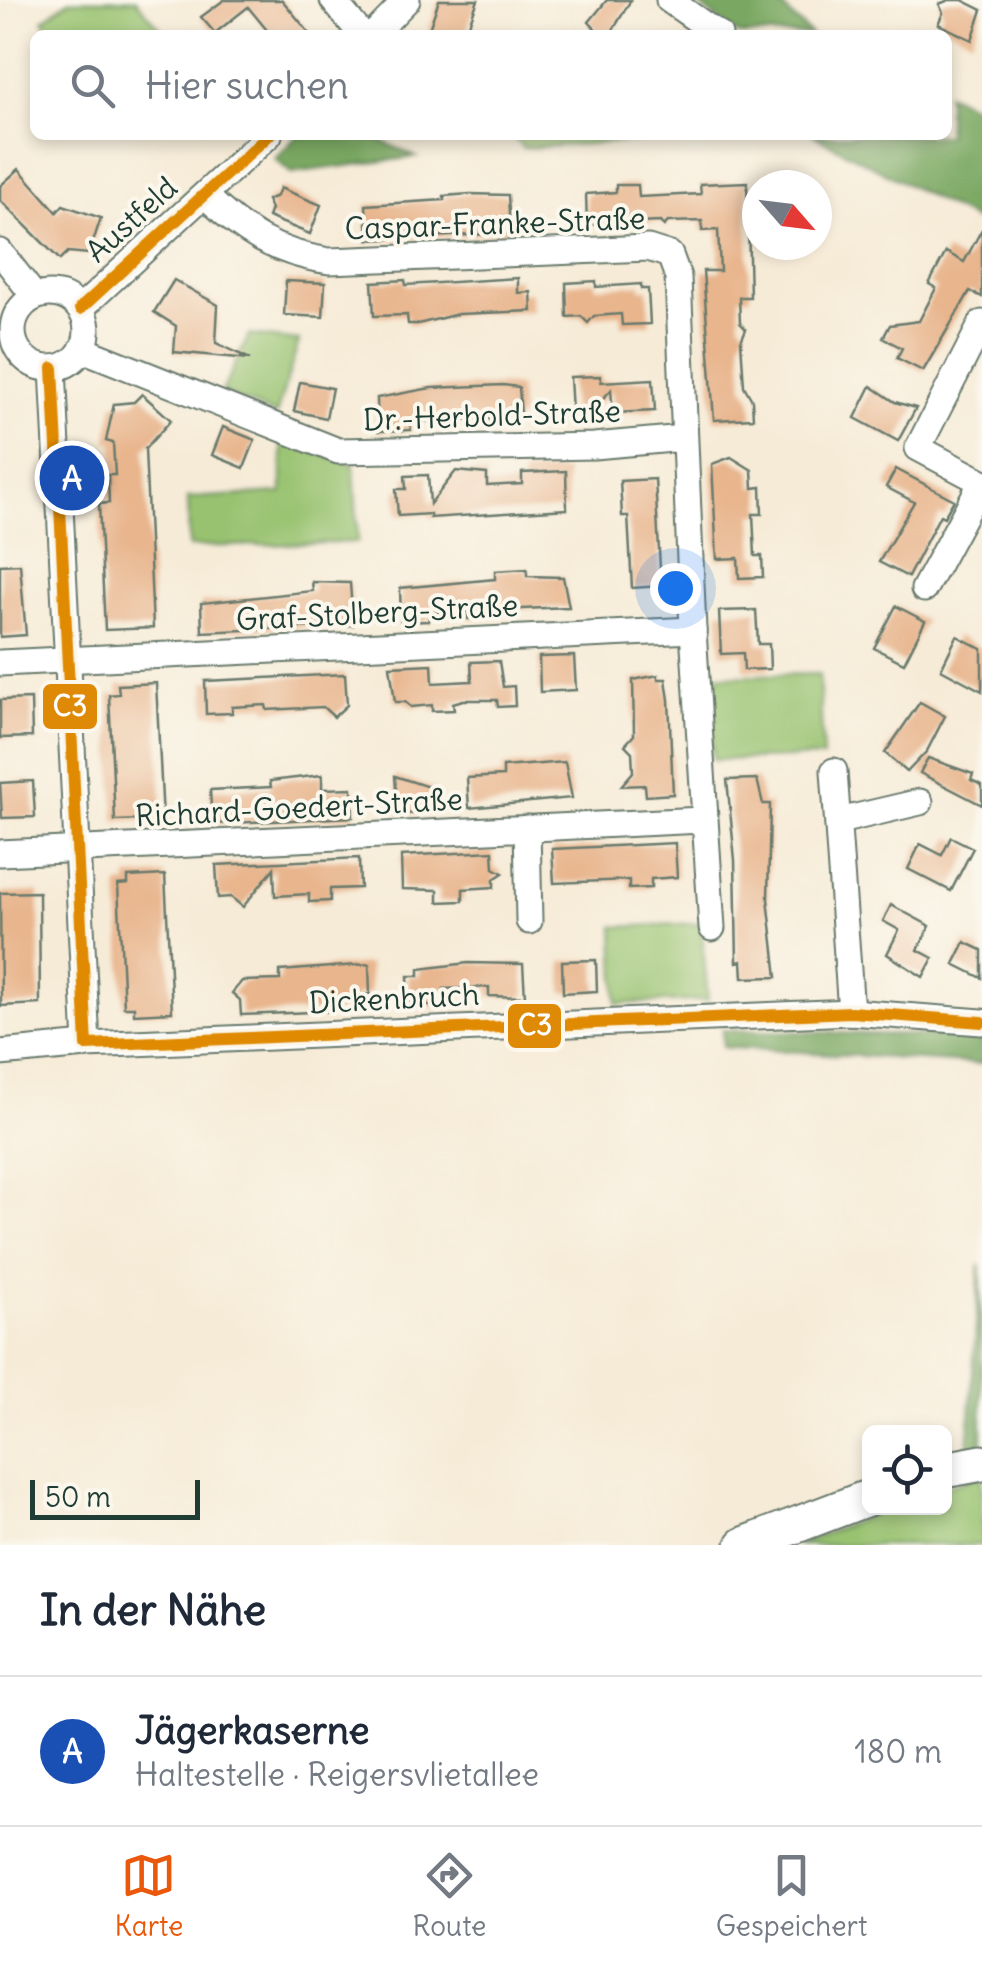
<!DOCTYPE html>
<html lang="de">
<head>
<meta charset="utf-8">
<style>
  body { margin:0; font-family:Delius,sans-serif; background:#f2f2f3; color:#1f2937 }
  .controls { position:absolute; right:30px; bottom:30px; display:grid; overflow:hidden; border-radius:15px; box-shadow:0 5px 15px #0003 }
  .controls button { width:90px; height:90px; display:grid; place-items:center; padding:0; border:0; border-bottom:2px solid #e0e1e3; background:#fff; color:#1f2937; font:50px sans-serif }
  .compass { position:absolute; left:742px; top:170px; width:90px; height:90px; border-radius:50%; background:#fff; box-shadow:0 5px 15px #0003; rotate:118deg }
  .scale { position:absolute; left:30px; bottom:25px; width:170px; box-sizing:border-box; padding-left:10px; border:5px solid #1f3d34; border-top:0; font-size:28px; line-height:35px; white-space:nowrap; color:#1f3d34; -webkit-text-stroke:8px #fbf7ec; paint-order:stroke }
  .you { position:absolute; left:675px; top:588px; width:35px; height:35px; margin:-25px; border:8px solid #fff; border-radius:50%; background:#1a73e8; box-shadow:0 0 0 15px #1a73e833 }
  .badge { display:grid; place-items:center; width:65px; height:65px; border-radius:50%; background:#ea580c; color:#fff; font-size:32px; font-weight:700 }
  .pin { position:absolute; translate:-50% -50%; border:5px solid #fff; box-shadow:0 2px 10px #0006 }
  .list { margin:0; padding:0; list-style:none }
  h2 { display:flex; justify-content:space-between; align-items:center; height:130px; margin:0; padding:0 40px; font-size:42px }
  h2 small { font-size:32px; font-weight:400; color:#747a83 }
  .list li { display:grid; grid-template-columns:65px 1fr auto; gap:30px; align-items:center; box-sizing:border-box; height:150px; padding:0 40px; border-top:2px solid #e0e1e3 }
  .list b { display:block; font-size:38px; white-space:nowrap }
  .list p { margin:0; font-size:32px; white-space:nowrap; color:#747a83 }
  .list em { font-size:32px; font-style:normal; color:#747a83 }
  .icon { flex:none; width:55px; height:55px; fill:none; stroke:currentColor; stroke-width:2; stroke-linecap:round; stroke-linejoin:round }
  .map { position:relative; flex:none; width:982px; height:1545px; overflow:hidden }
  .search { position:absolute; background:#fff; box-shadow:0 5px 15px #0003; left:30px; right:30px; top:30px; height:110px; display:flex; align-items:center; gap:25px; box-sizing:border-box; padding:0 35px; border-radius:15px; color:#747a83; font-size:38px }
  .sheet { height:280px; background:#fff }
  nav { display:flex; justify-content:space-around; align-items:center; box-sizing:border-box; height:140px; border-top:2px solid #e0e1e3; background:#fff; font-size:28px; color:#747a83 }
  nav a { display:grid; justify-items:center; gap:5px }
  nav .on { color:#ea580c }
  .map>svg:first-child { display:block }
</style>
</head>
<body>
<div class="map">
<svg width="982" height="1545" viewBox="0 0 982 1545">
  <rect width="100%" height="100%" fill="#fbf7ec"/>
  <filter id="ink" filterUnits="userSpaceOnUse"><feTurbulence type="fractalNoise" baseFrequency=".01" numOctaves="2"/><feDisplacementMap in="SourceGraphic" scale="20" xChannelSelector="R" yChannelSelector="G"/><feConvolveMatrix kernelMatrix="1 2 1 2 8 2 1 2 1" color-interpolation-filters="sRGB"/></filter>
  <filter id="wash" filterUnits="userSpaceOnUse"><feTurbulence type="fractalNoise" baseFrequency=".0048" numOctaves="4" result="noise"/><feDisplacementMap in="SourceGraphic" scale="40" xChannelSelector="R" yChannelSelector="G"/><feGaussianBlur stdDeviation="2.25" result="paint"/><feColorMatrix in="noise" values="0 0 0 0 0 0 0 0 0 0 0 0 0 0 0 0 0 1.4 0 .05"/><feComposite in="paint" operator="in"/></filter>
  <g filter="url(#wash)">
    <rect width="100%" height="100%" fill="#f6ebd7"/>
    <g fill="#98c26f" stroke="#5c8052" stroke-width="2.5">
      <path d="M70,0H136L166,35H56L43,20Z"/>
      <path d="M511,135H683L686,138L523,148Z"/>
      <path d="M249,335L299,341L276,415L222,392Z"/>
      <path d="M282,439L354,465L358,542L189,547L188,498L282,493Z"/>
      <path d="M819,674L823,757L713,760L707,676Z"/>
      <path d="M701,923L708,1000L617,1004L614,927Z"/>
      <path d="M982,1476V1545H796L890,1508H944L945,1486Z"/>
    </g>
    <g fill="#7aa862" stroke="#4c724b" stroke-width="2.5">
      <path d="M692,0H775L811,35H739Z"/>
      <path d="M947,93L982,110V224L813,135H947Z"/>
      <path d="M298,135H369L416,157L291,173L275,159Z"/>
      <path d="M722,1030L982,1037V1064L723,1047Z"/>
      <path d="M980,1264L982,1476L966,1478Z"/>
    </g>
    <g id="blocks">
      <g fill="#e8b58d">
        <path d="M224,0H282L311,35H271L248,7L215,33L201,17Z"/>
        <path d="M439,0H478L465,35H427Z"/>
        <path d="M607,0H631L610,35H601L589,22Z"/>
        <path d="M949,0H962L982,10L972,40L938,24L943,13L939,4Z"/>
        <path d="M19,169L57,212L63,205L101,218L89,254L68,252L60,260L0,200V186Z"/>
        <path d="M747,182L750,297H739L740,323L746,329L741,341L744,386L752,400L753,418L714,420L703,271H720L718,230L702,231V221L668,222L664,226L660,222L587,225L586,194L616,192V185H638L639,197L701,194L700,184Z"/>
        <path d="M280,188L321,205L310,234L268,217L271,209L267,200L277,196Z"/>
        <path d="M470,194L508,195L510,233L368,240L366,205L444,200V196Z"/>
        <path d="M982,229V297L970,291L923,371L897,358L902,348L883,338L890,325L919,321L936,288L929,284L946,252L964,262Z"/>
        <path d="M518,278V293L531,292L532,311L458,314L418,324H408L407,315L374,316L372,282L405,280L406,285Z"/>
        <path d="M174,280L218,305L216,343L250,359L174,352L176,326L154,312Z"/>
        <path d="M286,281L325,283L323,317L284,315Z"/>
        <path d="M596,281V287L641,284V289H648L650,324L622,325L621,314L594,316L588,323L581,316L567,317L566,283Z"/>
        <path d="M601,376V382L653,379L655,411L613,413L611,390L585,418L572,412L570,377Z"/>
        <path d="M300,382L332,388L326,418L294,411Z"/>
        <path d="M503,385L519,387L521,415L510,428L502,421L490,422V418L410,422L411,430L378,431L377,398L431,388Z"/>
        <path d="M871,386L895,402L916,408L898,441L855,418Z"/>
        <path d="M142,394L171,420L145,449L153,628L105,630L99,504L109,503L108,475H115L113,443L106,441L114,404L134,402Z"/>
        <path d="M223,427L255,440L244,468L212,455Z"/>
        <path d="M731,457L752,470L753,488L761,487L762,514H753L755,556H762L763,577L739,578L738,558L717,559L712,464Z"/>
        <path d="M896,469L954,500L944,517L940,515L908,577L879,562L914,502L886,487Z"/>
        <path d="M456,471L487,474V486L522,484V473L566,471L567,509L430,518V514L398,516L396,489H406L405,476L428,475L430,504Z"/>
        <path d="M655,479L661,586L632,588L628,516H622L620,481Z"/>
        <path d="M20,564L26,635L0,637V565Z"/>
        <path d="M527,569V576L563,577L569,607L497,610V618L468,619V611L428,613L429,621L401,622L400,588L495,579V571Z"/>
        <path d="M312,582L350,583L353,625L202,632L201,603L313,591Z"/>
        <path d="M896,606L925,621L904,663L874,648Z"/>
        <path d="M756,610L758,644H769L770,669L744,670L743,653L721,654L719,611Z"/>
        <path d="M957,636L982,649V691L941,669Z"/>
        <path d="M574,656L576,690L540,692L539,657Z"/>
        <path d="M499,661L503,687L514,686L515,706L498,707L497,700H463L453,703L454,710L432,711V705L411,707L405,702H395L390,666L432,664L433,683L472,681L471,662Z"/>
        <path d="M345,674L347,705L334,717L323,707L267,710L266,705L232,707V713L206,714L205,681Z"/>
        <path d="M658,675V679H666L669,700L673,794L646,796L645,785L621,786L633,772L632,752L625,745L634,735L633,680Z"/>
        <path d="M156,683L163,819L115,821L109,695L119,694L118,685Z"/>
        <path d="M31,699L32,737L0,738V700Z"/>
        <path d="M920,702L945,716L927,751L907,772L885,753Z"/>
        <path d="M928,758L973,774L971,780L982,785V805L920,773Z"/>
        <path d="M565,762L572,798L469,808L467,778L503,776V767Z"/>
        <path d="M322,775V789L352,788L353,817L212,824L210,790L271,787L270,781Z"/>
        <path d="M395,776L435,789L432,813L398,814Z"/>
        <path d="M757,779L763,804H770L768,899L777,977L743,978L742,961L737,962L735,860L727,780Z"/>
        <path d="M33,781L35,817L2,818L0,783Z"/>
        <path d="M951,837L973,848L951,891L908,869L920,844L942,855Z"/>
        <path d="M675,843L677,877L651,879V888L629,889V880L554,883L552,849Z"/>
        <path d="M493,851L494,868L503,873L494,879V887L463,889V901L438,902V890L402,889L401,856Z"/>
        <path d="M359,858L360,888L330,889V901L309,902V894L275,896L274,868L243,907L231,897L218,898L216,865Z"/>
        <path d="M165,875L172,1012L134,1014V1007H124L118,885L128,884V877Z"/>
        <path d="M39,892L40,1004L1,1006L0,893Z"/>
        <path d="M891,905L930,926L918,950L933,958L923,977L887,954L899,930L883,921Z"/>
        <path d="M965,942L982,950V978L954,964Z"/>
        <path d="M596,960L597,991L563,993L562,961Z"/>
        <path d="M468,963L523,964L525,997L489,996V987L444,989L445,1005L409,1007L408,976H419V969Z"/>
        <path d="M369,964L370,994L356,995L357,1010L241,1015L240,1000L232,993L242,981L280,980V971Z"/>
      </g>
    </g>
  </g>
  <g filter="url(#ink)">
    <use href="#blocks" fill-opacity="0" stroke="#6a7a6d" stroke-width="2.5"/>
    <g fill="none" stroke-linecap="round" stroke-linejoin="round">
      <g stroke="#6a7a6d" stroke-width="29">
        <g id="minor">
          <path d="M333,0L362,35"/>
          <path d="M669,0L719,35"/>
          <path d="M373,35L407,0"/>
          <path d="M205,195C243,233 276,253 329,261L648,248L670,255L678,277L693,630L712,928"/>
          <path d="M0,252L35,297"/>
          <circle cx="50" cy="331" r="37"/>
          <path d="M80,309L269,135"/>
          <path d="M982,323L918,448L982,482"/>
          <path d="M82,349L338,451L594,446L684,438"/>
          <path d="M53,368L87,1045"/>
          <path d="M924,589L982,482"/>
          <path d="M0,663L693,630"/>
          <path d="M834,771L851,1012"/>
          <path d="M839,821L920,802"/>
          <path d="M527,828L529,921"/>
          <path d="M0,853L703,820"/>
          <path d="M0,1053L87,1045L851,1012L982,1022"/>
        </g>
      </g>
      <g stroke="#6a7a6d" stroke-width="39">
        <g id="secondary">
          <path d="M944,1470L982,1463"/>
          <path d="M744,1545L870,1497"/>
        </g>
      </g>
      <use href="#minor" stroke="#fff" stroke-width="25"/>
      <use href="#secondary" stroke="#fff" stroke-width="35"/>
      <g stroke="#fbf7ec" stroke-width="20">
        <g id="bus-1">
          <path d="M80,309L269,135"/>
          <path d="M53,368L87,1045"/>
          <path d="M87,1045L851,1012L982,1022"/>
        </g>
      </g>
      <use href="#bus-1" stroke="#df8a06" stroke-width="12"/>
    </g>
  </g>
  <g text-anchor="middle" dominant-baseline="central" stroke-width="8" stroke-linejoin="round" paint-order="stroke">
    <g font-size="30" fill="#1f3d34" stroke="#fbf7ec">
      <text transform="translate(131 219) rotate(-42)">Austfeld</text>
      <text transform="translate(495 223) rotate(-2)">Caspar-Franke-Straße</text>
      <text transform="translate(492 415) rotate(-2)">Dr.-Herbold-Straße</text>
      <text transform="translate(377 612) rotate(-3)">Graf-Stolberg-Straße</text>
      <text transform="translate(299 807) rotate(-3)">Richard-Goedert-Straße</text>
      <text transform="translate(394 998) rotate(-3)">Dickenbruch</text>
    </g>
  </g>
  <g stroke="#fbf7ec" stroke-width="4">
    <rect x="41" y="682" width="58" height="49" rx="10" fill="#df8a06"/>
    <rect x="506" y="1002" width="57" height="48" rx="10" fill="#df8a06"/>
  </g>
  <g font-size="28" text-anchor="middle" font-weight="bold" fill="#fff">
    <text x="70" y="716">C3</text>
    <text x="535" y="1035">C3</text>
  </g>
</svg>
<div class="controls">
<button><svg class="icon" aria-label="locate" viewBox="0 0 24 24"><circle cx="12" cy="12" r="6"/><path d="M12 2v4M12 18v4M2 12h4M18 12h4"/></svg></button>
</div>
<svg class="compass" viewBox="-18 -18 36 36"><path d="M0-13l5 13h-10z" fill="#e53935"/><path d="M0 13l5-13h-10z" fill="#747a83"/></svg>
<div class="scale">50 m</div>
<div class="you"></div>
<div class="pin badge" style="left:72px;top:478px;background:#1a4fb4">A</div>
<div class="search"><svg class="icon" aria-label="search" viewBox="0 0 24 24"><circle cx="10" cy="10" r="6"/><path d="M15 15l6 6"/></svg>Hier suchen</div>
</div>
<section class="sheet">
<h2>In der Nähe<small></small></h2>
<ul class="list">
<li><span class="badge" style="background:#1a4fb4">A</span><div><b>Jägerkaserne</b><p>Haltestelle · Reigersvlietallee</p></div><em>180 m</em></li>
</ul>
</section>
<nav>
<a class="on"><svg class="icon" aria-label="map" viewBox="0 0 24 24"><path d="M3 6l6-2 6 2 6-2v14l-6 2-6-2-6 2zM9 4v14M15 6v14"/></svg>Karte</a>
<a><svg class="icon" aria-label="directions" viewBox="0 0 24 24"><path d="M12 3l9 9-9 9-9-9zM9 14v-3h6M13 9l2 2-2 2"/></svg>Route</a>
<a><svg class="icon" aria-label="saved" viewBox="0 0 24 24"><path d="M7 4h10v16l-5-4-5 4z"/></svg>Gespeichert</a>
</nav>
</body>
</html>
